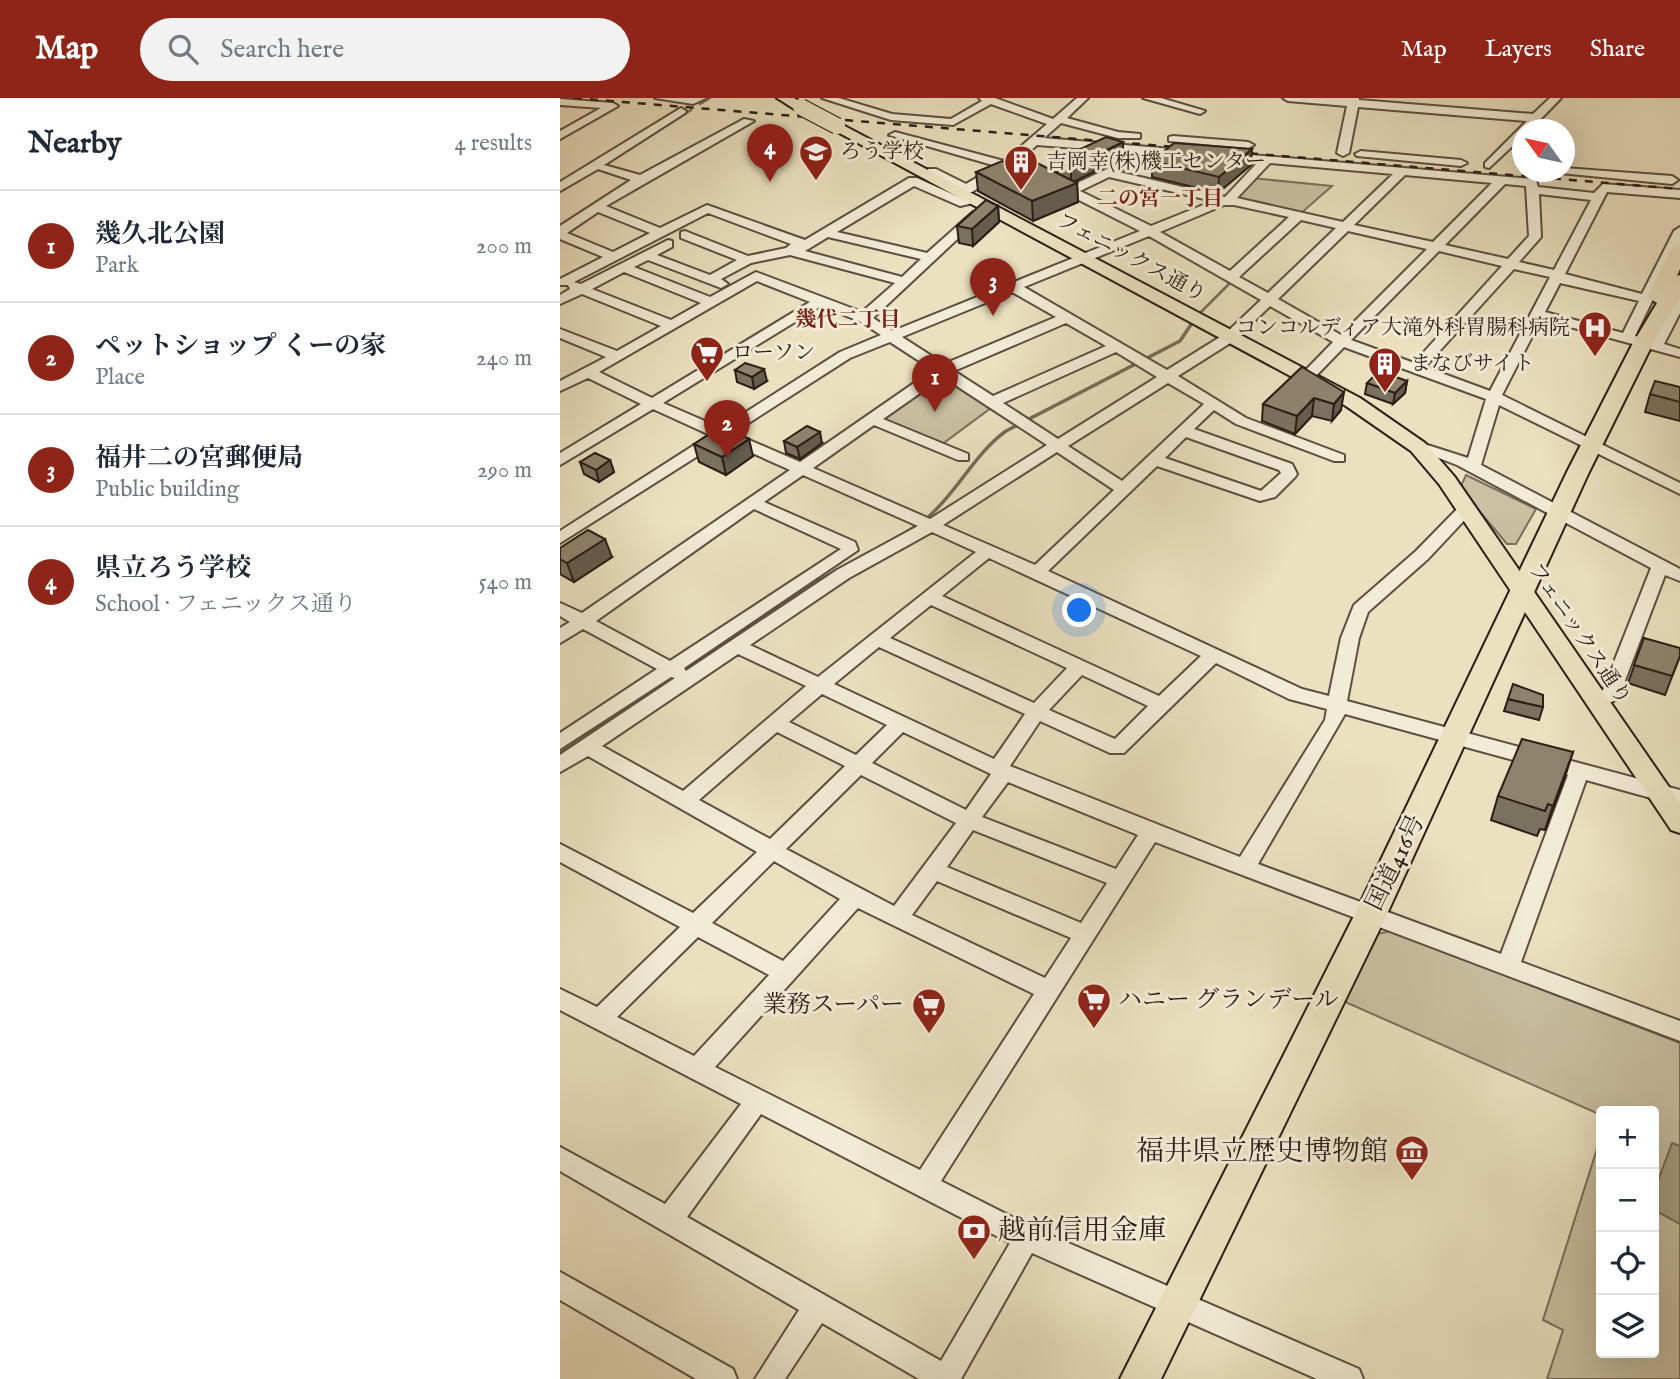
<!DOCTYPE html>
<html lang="en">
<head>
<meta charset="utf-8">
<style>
  body { margin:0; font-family:"IM FELL English","Noto Serif JP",serif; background:#f2f2f3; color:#1f2937 }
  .controls { position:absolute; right:21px; bottom:21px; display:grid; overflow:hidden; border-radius:7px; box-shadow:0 7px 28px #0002 }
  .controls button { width:63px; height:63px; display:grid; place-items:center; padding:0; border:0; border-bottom:2px solid #e0e1e3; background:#fff; color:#1f2937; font:35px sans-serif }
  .compass { position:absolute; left:952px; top:21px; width:63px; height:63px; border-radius:50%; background:#fff; box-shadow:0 7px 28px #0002; rotate:303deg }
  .you { position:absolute; left:520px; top:513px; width:24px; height:24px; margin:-18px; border:5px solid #fff; border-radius:50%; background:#1a73e8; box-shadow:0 0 0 10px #1a73e833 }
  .badge { display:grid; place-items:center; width:46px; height:46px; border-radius:50%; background:#8f2418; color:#fff; font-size:23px; font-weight:700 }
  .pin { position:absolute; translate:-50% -58px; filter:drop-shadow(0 2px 4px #0008) }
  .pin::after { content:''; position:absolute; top:37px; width:24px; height:21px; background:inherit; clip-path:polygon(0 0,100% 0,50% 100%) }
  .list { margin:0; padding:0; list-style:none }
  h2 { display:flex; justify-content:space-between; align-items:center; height:91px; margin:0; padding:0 28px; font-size:30px }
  h2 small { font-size:23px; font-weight:400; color:#747a83 }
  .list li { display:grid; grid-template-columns:46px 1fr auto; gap:21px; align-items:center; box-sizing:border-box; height:112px; padding:0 28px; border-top:2px solid #e0e1e3 }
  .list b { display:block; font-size:26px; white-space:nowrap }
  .list p { margin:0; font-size:23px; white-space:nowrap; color:#747a83 }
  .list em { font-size:23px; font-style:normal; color:#747a83 }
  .icon { flex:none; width:38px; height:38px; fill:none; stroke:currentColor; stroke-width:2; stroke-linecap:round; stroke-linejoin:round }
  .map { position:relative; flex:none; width:1120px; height:1281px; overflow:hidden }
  header { display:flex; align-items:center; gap:42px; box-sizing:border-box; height:98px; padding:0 35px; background:#8f2418; color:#fff }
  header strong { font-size:33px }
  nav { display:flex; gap:38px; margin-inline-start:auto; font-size:24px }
  .search { width:490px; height:63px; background:#f2f2f3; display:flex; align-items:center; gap:18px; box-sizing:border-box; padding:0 24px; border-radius:38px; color:#747a83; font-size:26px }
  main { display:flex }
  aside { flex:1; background:#fff }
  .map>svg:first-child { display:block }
</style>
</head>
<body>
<header>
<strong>Map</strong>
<div class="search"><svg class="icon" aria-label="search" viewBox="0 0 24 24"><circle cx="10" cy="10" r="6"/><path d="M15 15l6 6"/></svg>Search here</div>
<nav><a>Map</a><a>Layers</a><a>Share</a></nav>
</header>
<main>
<aside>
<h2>Nearby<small>4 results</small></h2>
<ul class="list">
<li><span class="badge">1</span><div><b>幾久北公園</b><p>Park</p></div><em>200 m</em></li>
<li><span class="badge">2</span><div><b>ペットショップ くーの家</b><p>Place</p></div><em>240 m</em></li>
<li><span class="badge">3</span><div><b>福井二の宮郵便局</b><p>Public building</p></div><em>290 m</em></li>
<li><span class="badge">4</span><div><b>県立ろう学校</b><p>School · フェニックス通り</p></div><em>540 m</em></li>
</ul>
</aside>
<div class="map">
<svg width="1120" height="1281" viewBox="0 0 1120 1281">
  <rect width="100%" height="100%" fill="#ebe1c0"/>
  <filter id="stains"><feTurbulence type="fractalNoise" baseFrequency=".00286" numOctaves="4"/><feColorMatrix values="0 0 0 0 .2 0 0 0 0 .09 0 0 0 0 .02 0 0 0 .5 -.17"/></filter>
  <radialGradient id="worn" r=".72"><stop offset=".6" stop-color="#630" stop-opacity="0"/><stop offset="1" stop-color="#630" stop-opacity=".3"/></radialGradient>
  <g fill="#cac0a3" stroke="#7a6f5c" stroke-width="2">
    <path d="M691,80L772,88L739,117L671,102Z"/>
    <path d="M383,273L435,307L381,347L314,321Z"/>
    <path d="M906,377L976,411L956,446H947L900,390Z"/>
    <path d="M831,833L1120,945V1281H987L1003,1232L983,1222L1041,1038V1255H1094V1013H1041V1017L783,903L817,836Z"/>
  </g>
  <path fill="#aa9f86" stroke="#776b59" stroke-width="2" d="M1112,1045L1120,1048V1126L1094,1112V1094Z"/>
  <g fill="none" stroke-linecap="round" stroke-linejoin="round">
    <g stroke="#776b59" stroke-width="2.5">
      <path d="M140,6L150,0"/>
      <path d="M69,51L131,12"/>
      <path d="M0,94L17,83"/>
      <path d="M637,218L669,186L666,180"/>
    </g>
    <path stroke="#776b59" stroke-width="3.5" d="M242,493C282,466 330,449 367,420C397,395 414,356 446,333L620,243L638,216"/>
    <path stroke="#776b59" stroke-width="4.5" d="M0,656L245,491"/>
    <g stroke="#5b4f40" stroke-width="4">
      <g id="minor">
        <path d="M95,0H146L133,6Z"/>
        <path d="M262,0H279L332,16L391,21L422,3L419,0H435L493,21L517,0H528L507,20L558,34L580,36V40H558L501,25L484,40L635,53V57L631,58L596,56L559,74L665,99L698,64L664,60V56L668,55L972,81L976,82L978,89L1034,95L1043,86L1120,92V100L1047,94L1005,176L1082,196L1114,133L1120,129V146L1075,238L1092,243L1113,202L1120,198V215L1104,246L1120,251V259L981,221L942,297L1120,385V396L939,307L921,367L1120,471V483L1105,477L1058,601L1038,610L1029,603L1043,592L1091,470L897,367L850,349L858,344L908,360L926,301L784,249L751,283H741V277L773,244L710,208L675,242L618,278L686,320L784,357V363H774L676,326L654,312L634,331L732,366L737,376L735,379L715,399L700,403L597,368L488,473L742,591L769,598L781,540L794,507L856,453L901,407H913V413L868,461L808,514L799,540L787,603L1120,692V708L1026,682L961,864L1120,923V943L595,744L381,1083L476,1131L799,1271L803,1281H757L472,1155L401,1281H359L262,1225L225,1281H195L239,1212L0,1073V1049L105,1106L181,1006L0,912V891L37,909L120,829L0,764V746L133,815L197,754L28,658L0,674V657L115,580L111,579L0,651V635L97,571L23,531L0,545V530L10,524L0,518V505L22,515L230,372L163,342L0,445V433L150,337L93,311L0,367V355L81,306L28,280L0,293V283L46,259L0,240V231L57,253L101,228L22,196L0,206V197L10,191L8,187H0V181L43,159L0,141V128L71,82L38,71L0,93V84L121,10L126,13L125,15L44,67L80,77L184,21L194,23L46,108L100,130L147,107L245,142L349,80H357L401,100L418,98V104L400,108L354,88L277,134L367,155L413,114L423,117L313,220L333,233L580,133L452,68L412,94L397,97L398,91L368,75V71H376L406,86L436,68L329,37L335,34L444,63L487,26L431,6L393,27L331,22ZM477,47L581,55L511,88L460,62ZM710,65L833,76L783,124L677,100ZM845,77L932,85L873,144L794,127ZM549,79L653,103L591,128L520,93ZM945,86L966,88L969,138L948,161L885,147ZM979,96L1031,102L994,172L959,164L981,139ZM664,107H674L729,119L670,173L600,134ZM38,114L90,135L53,154L7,135ZM148,115L231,146L226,150L188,158L125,133L121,134V140L177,162L150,177L97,157L112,149V143L108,142L21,186L14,184ZM741,122L776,130L708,195L679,179ZM788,133L867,151L781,237L718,201ZM589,138L701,202L665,236L607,272L464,189ZM268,139L361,161L342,179L245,153ZM879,153L942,168L854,265L791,242ZM230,157L335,185L302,214L196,174L150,199L74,169L88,162L161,190L168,186L161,181L191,165ZM954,171L990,179L930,293L865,269ZM64,174L141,205L111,222L32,191ZM197,183L250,204L92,300L39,274ZM1000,185L1079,203L1063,235L985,214ZM452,194L496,219L384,266L342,239ZM261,208L299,223L321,237L280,254L161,330L103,305ZM506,225L546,248L433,298L394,273ZM330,244L373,272L240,364L173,335L290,260ZM556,254L597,279L498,341L443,305ZM383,279L487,347L370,421L253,370L314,327L398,362H408V356L323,321ZM608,285L644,306L562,383L508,348ZM626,339L719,372L721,375L701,393L605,360ZM497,354L554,392L475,467L383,427ZM243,377L358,428L277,472L126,573L124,570L298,452L295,444L204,404ZM194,411L281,451L110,563L36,523ZM372,434L416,454L258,579L190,547L289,480ZM429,460L641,558L599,598L382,498ZM371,507L507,570L474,605L330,540ZM319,549L465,616L434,661L274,586ZM178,556L246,588L123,693L42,648ZM656,565L729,601L767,611L765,622L680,759L450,668L480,623L550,655H564ZM522,577L588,608L555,641L489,612ZM262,596L327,627L296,657L229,624ZM785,616L1008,677L941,856L698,766ZM217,634L285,668L210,741L139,702ZM343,634L431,676L406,712L312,665ZM301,677L396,725L334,808L226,751ZM448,684L578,737L556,771L422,719ZM413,732L547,785L521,825L387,769ZM214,763L280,801L223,863L152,825ZM377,783L511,840L485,880L352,817ZM298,810L474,896L360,1072L155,969ZM138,839L209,877L134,958L57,919ZM201,1016L450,1145L381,1263L127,1119Z"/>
        <path d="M583,0H601L645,13L640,16Z"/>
        <path d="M723,0H799V2L973,16L990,0H1001L971,31L962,32V39L929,70L925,69V65L967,23L798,9L789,55L783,58L777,55L787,8L728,3Z"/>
        <path d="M0,1L53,5L58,8L0,41V33L41,10L0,7Z"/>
        <path d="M613,38L688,44L694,47L688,50L609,43V39Z"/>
        <path d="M801,53L901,62L907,65L901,68L797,58L795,56Z"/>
        <path d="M1004,70L1112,78L1118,82L1112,86L1000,75L998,74H1004Z"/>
        <path d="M0,1174L173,1271L177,1281H136L0,1202Z"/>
      </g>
    </g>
    <g stroke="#2b1e16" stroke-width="4">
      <g id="major">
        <path d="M217,0H234L248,9L236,12Z"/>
        <path d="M277,24L800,300L865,345L894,378L1120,705V735L1111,732L879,386L851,353L786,308L272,31V25Z"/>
      </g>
    </g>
    <g stroke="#2b1e16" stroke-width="4">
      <path id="highway" d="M1120,145V171L1117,178L1120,177V199L1093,245L1029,374L827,816L601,1281H560L795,816L1007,374L1073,245L1097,205L1087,199L1111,151Z"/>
    </g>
    <use href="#minor" fill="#f2ecd6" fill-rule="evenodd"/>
    <use href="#major" fill="#ebe1c0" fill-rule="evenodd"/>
    <use href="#highway" fill="#ebe1c0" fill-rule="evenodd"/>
    <g stroke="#2b1e16" stroke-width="2.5" stroke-dasharray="8 8" stroke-linecap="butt">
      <path d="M14,0L628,50"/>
      <path d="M674,54L1120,91"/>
    </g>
    <g stroke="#2b1e16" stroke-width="18" stroke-linecap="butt">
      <path id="major-bridge" d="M241,9L277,28"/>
    </g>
    <use href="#major-bridge" stroke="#ebe1c0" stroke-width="16"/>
  </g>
  <g fill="#7b715f" stroke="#2b1e16" stroke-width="2">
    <path d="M563,44V60L515,83L517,85L518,104L473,123L418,93L416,74L453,68L497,75V62Z"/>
    <path d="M592,63L691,67L658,95L592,79Z"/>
    <path d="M438,108L439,124L413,148L399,145L397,128Z"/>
    <path d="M742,269L781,312L772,323L752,318L735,336L702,323L703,306Z"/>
    <path d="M175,272L207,283L194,291L177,284Z"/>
    <path d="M847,283L845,295L833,306L805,296L807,285Z"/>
    <path d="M1120,289V323L1085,314L1090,296Z"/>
    <path d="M224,343L262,345L240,361L226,355Z"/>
    <path d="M134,346L193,358L166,377L139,364Z"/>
    <path d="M50,362L54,374L39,384L24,376L20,364Z"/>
    <path d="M0,450L52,459L14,484L0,476Z"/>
    <path d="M1084,540L1120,558L1105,597L1068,585Z"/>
    <path d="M948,601L983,609L979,622L944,613Z"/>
    <path d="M1013,654L985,732L980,731L977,738L931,722L938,698Z"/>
  </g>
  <g fill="#645c4d" stroke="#2b1e16" stroke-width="2">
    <path d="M563,44V60L511,85V69Z"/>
    <path d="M692,51L691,67L658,95L659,79Z"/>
    <path d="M517,85L518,104L473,123L472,103Z"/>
    <path d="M438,108L439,124L413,148L412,131Z"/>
    <path d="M204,271L207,283L194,291L192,279Z"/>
    <path d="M847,283L845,295L833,306L835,295Z"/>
    <path d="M784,294L781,312L772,323L774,306Z"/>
    <path d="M754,300L752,318L735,336L737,318Z"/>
    <path d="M260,334L262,345L240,361L237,349Z"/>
    <path d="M189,341L193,358L166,377L162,359Z"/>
    <path d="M50,362L54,374L39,384L36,372Z"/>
    <path d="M45,441L52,459L14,484L7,465Z"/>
    <path d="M1013,654L1005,679L985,732L993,708Z"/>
  </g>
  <g fill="#8f836e" stroke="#2b1e16" stroke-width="2">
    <path d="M546,39L563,44L511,69L497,62Z"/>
    <path d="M614,45L692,51L659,79L592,63Z"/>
    <path d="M471,62L517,85L472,103L416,74L442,63L453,68Z"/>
    <path d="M426,102L438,108L412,131L397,128Z"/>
    <path d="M185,265L204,271L192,279L175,272Z"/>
    <path d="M742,269L784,294L774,306L754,300L737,318L703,306Z"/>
    <path d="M819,273L847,283L835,295L807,285Z"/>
    <path d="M1095,283L1120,289V304L1090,296Z"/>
    <path d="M162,328L189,341L162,359L134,346Z"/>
    <path d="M247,328L260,334L237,349L224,343Z"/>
    <path d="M35,355L50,362L36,372L20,364Z"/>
    <path d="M28,432L45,441L7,465L0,461V450Z"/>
    <path d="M1084,540L1120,550V558L1112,578L1074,567Z"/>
    <path d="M953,586L983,597V609L948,601Z"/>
    <path d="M962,641L1013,654L993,708L988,706L985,713L938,698Z"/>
  </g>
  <defs>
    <g id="school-pin" transform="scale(1.75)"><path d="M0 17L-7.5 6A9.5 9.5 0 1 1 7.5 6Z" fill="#8f2418" stroke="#f2ecd6"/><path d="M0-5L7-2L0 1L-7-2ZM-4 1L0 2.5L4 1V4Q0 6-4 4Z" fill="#fff"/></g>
    <g id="building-pin" transform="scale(1.75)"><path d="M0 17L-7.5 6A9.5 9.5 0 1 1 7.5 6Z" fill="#8f2418" stroke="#f2ecd6"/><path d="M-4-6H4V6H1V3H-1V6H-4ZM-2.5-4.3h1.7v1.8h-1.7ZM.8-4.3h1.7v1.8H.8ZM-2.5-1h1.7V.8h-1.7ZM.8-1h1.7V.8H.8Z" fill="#fff"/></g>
    <g id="hospital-pin" transform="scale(1.75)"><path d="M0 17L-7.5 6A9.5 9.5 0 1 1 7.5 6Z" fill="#8f2418" stroke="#f2ecd6"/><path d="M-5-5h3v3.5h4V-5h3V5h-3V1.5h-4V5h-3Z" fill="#fff"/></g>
    <g id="supermarket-pin" transform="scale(1.75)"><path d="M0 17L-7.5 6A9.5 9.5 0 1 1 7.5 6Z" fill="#8f2418" stroke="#f2ecd6"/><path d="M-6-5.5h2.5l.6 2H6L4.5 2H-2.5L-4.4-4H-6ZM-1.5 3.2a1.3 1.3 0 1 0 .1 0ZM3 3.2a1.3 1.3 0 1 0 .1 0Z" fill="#fff"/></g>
    <g id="museum-pin" transform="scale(1.75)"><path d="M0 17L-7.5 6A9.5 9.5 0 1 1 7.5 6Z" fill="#8f2418" stroke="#f2ecd6"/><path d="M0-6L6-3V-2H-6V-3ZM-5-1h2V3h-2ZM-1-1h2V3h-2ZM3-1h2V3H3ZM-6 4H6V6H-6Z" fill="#fff"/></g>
    <g id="bank-pin" transform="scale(1.75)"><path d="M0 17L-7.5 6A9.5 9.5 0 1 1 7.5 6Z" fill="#8f2418" stroke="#f2ecd6"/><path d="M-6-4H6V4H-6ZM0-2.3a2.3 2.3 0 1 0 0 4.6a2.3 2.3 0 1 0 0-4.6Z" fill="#fff"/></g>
  </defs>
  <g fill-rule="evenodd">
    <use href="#school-pin" x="256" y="54"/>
    <use href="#building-pin" x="461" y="64"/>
    <use href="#hospital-pin" x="1035" y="230"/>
    <use href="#supermarket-pin" x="147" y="255"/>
    <use href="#building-pin" x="825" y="266"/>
    <use href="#supermarket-pin" x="534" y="902"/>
    <use href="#supermarket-pin" x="369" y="907"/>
    <use href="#museum-pin" x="852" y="1054"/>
    <use href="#bank-pin" x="414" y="1133"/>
  </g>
  <g text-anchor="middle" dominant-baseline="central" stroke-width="6" stroke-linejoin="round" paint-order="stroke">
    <g font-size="21" fill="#2b1e16" stroke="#f2ecd6" text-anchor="start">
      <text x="280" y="54">ろう学校</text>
      <text x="486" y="64">吉岡幸(株)機工センター</text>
      <text x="1010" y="230" text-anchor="end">コンコルディア大滝外科胃腸科病院</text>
      <text x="172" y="255">ローソン</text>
      <text x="850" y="266">まなびサイト</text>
    </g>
    <g font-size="21" font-weight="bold" fill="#7a1f14" stroke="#f2ecd6">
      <text x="600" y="101">二の宮一丁目</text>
      <text x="288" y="222">幾代二丁目</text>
    </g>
    <g font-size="21" fill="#2b1e16" stroke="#f2ecd6">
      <text transform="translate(571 160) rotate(28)">フェニックス通り</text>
      <text transform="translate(1019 536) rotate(56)">フェニックス通り</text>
    </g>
    <g font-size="24" fill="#2b1e16" stroke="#f2ecd6">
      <text transform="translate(836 765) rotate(-64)">国道416号</text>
    </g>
    <g font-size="24" fill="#2b1e16" stroke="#f2ecd6" text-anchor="start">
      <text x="558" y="902">ハニー グランデール</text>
      <text x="344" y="907" text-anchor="end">業務スーパー</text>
    </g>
    <g font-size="28" fill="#2b1e16" stroke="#f2ecd6" text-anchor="end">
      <text x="828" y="1054">福井県立歴史博物館</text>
      <text x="438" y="1133" text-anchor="start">越前信用金庫</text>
    </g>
  </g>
  <rect width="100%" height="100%" filter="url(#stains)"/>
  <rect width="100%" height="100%" fill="url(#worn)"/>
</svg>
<div class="controls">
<button>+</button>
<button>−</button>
<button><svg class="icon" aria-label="locate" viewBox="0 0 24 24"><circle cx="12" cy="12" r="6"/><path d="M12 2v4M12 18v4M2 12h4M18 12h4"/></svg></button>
<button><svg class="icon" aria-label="layers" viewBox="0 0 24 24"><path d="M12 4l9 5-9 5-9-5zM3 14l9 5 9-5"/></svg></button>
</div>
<svg class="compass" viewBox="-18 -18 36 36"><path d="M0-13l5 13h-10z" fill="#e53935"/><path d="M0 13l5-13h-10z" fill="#747a83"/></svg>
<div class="you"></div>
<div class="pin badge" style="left:375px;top:314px">1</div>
<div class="pin badge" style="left:167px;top:360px">2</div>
<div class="pin badge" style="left:433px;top:218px">3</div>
<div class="pin badge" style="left:210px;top:84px">4</div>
</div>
</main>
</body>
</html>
